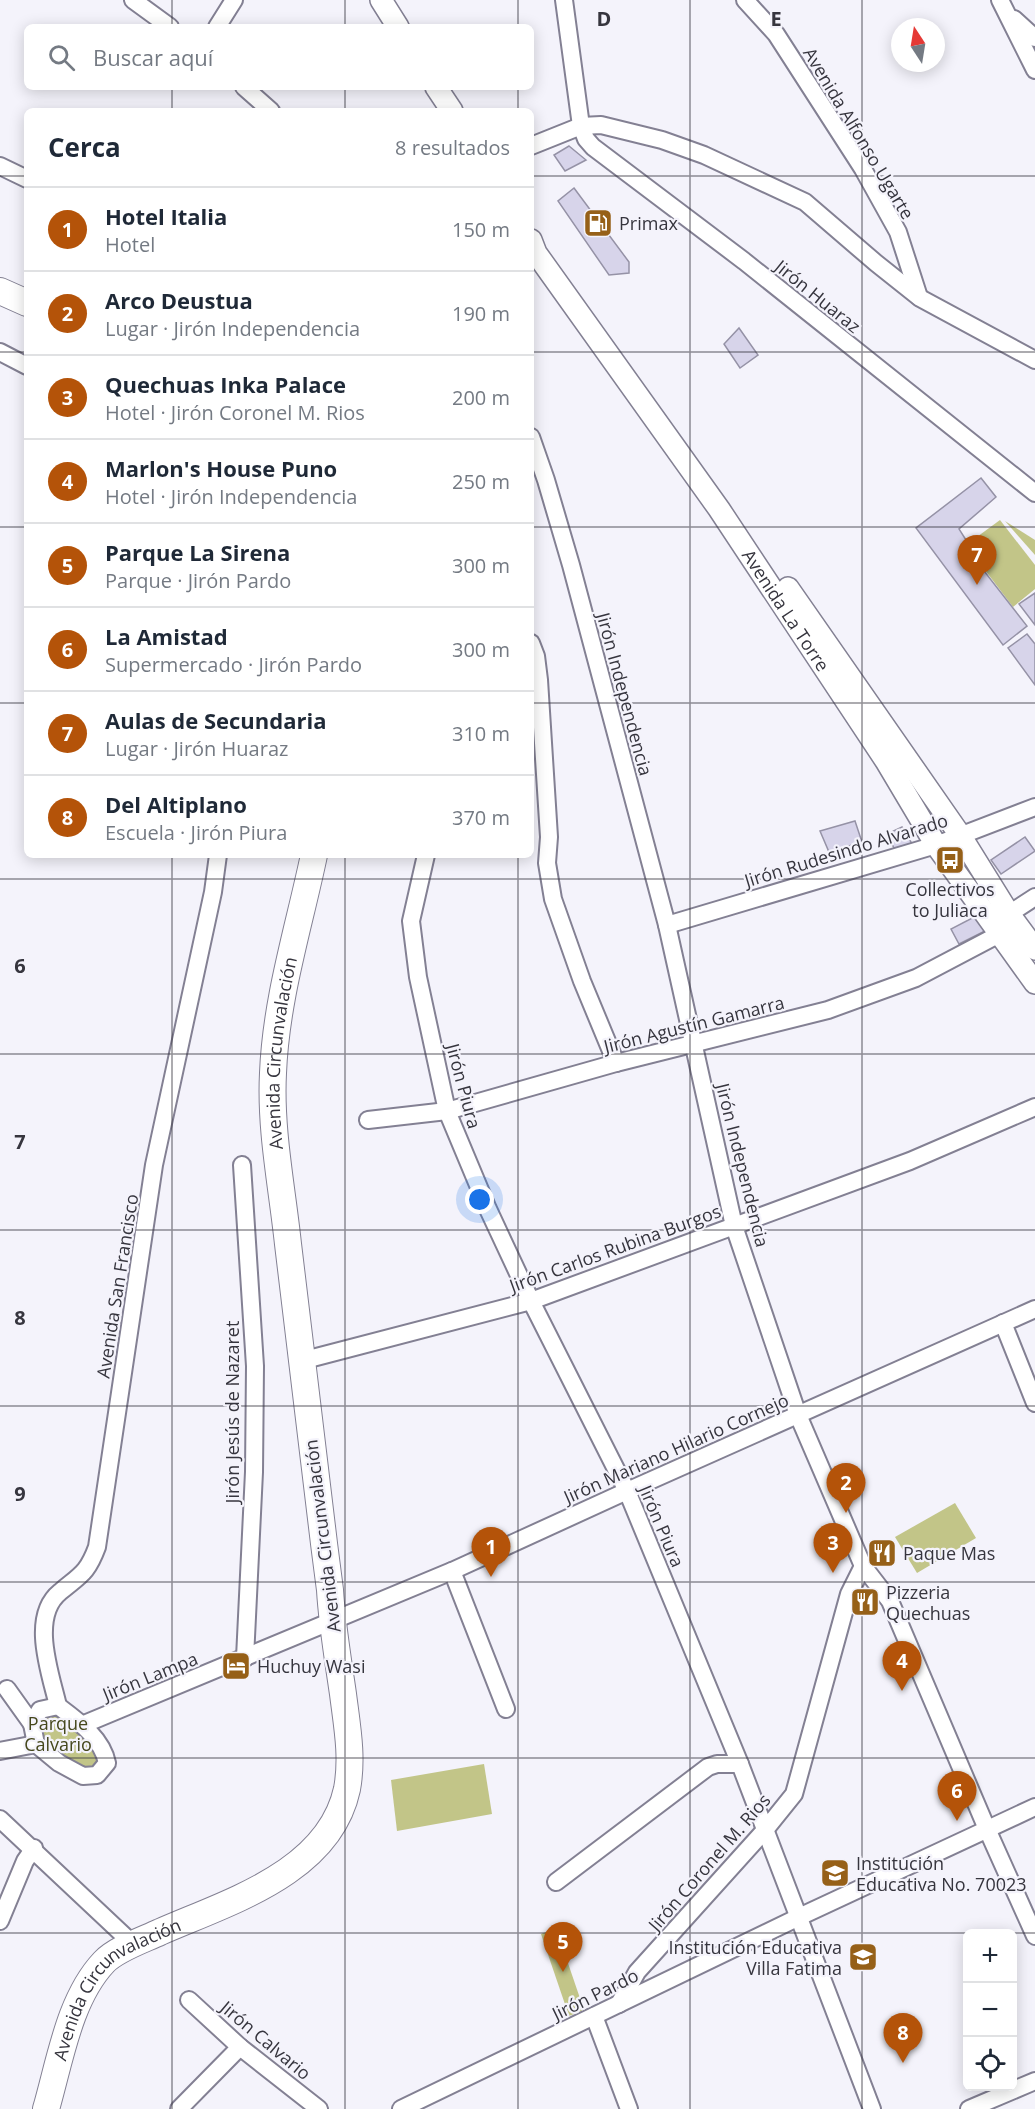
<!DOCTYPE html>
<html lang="es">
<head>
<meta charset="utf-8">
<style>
  body { margin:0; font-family:"Open Sans",sans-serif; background:#f6f6f7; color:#1f2937 }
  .controls { position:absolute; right:18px; bottom:18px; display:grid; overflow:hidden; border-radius:9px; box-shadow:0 3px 15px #0003 }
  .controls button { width:54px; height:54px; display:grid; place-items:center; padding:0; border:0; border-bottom:2px solid #e0e1e3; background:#fff; color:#1f2937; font:30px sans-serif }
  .compass { position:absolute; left:891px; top:18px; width:54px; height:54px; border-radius:50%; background:#fff; box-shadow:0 3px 15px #0003; rotate:348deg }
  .you { position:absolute; left:480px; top:1200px; width:21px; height:21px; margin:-15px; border:4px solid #fff; border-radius:50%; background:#1a73e8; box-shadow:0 0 0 9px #1a73e833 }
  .badge { display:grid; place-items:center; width:39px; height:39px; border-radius:50%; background:#b45309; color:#fff; font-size:20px; font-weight:700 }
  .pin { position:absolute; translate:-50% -50px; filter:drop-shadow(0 2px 3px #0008) }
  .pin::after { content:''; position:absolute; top:32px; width:21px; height:18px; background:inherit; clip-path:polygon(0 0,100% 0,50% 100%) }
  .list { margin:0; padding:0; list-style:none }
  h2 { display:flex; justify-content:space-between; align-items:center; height:78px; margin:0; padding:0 24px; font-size:26px }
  h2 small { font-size:20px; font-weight:400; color:#747a83 }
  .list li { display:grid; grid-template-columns:39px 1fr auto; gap:18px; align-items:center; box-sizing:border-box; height:84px; padding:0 24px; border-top:2px solid #e0e1e3 }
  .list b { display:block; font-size:22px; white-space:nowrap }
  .list p { margin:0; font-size:20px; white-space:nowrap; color:#747a83 }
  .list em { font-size:20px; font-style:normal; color:#747a83 }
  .icon { flex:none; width:33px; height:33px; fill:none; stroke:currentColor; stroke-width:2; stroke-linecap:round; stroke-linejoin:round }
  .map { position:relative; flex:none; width:1035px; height:2109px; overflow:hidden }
  .search { position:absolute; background:#fff; box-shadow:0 3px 15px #0003; left:24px; top:24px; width:510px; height:66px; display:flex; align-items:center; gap:15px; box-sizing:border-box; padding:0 21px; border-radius:9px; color:#747a83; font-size:22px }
  .panel { position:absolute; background:#fff; box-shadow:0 3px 15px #0003; left:24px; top:108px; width:510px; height:750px; border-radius:9px }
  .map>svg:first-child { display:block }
</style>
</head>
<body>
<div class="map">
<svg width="1035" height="2109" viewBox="0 0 1035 2109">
  <rect width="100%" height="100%" fill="#f4f3fb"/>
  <g fill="#c2c588">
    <path d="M1000,520L1035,565V589L1013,607L966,545Z"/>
    <path d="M1005,521L1035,540V555Z"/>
    <path d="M955,1503L976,1538L917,1573L895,1537Z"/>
    <path d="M58,1708L104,1752L97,1774L38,1744L40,1711Z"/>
    <path d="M484,1764L492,1814L397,1831L391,1780Z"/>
    <path d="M556,1928L584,2010L569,2016L541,1934Z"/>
  </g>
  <g fill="#d7d4ea" stroke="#9592a6" stroke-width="1.5">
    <path d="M569,146L586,160L565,171L554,155Z"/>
    <path d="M574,188L629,262V273L609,275L558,201Z"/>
    <path d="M739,328L758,355L740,368L724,344Z"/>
    <path d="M981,478L996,497L959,529L966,540L963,544L1027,626L1003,645L916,528Z"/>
    <path d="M1035,593V625L1019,604Z"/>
    <path d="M1027,634L1035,644V685L1008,648Z"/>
    <path d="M855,821L862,842L829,852L820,831Z"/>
    <path d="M902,827L914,847L896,852L887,834Z"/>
    <path d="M1025,837L1035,851L1001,874L991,860Z"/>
    <path d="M978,915L987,930L959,944L951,929Z"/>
  </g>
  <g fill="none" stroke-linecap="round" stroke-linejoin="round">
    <g stroke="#838093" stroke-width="20">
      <g id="minor">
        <path d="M133,0L170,27"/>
        <path d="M564,0L581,126L586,139L593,147L744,261L1035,493"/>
        <path d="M745,0L776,34L863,169L898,232L919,297"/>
        <path d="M1000,0L1035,70"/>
        <path d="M1014,19L1035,38"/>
        <path d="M217,27L234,0"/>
        <path d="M244,87L271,111"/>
        <path d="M531,146L581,126L601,125L662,140L704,155L805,202L876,263L920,298L1035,360"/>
        <path d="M0,166L27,179"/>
        <path d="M0,352L27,366"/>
        <path d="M531,437L546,480L571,565L667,925L734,1226L798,1415L863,1566L890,1601L987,1829L1035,1936"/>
        <path d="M531,643L536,656L539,680L549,837L547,863L553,899L582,981L616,1063"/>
        <path d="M426,855L411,921L418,977L447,1111L488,1209L531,1301L627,1491L740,1764L872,2109"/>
        <path d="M1009,914L1035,897"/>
        <path d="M667,925L936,845L1035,807"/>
        <path d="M368,1120L447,1111L616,1063L828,1010L916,978L1011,928"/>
        <path d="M242,1165L255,1366L254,1472L245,1658"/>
        <path d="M1003,1323L1035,1403"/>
        <path d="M301,1361L531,1301L910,1161L1035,1107"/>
        <path d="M452,1571L506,1709"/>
        <path d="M7,1689L32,1724"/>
        <path d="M58,1706C51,1675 29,1617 60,1592C80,1575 87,1574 97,1547L154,1165L213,892L218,855"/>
        <path d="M58,1706C78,1721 102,1738 107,1763L97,1775L83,1776L59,1763L36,1744L32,1724L40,1710Z"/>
        <path d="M82,1725L452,1571L627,1491L1035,1309"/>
        <path d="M0,1751L36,1744"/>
        <path d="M0,1819L133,1944"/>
        <path d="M556,1882L708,1767L717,1764H740"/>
        <path d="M0,1921L25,1861L34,1848"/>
        <path d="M189,2000L240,2047L319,2109"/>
        <path d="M619,2004L637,1972L765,1830L794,1794L849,1594L863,1566"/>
        <path d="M594,2016L629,2109"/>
        <path d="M179,2109L240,2047"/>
        <path d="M401,2109L799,1917L1035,1807"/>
        <path d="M969,2109L1035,2081"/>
      </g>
    </g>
    <g stroke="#838093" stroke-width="24">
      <g id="major">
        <path d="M381,0L398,27"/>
        <path d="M436,87L452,111"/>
        <path id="s1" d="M531,240L536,253L719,509L886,761L936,845L1035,983"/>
        <path d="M788,588L960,835L1009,914L1035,949"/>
      </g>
    </g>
    <g stroke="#838093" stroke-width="28">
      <g id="highway">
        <path d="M0,291L27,303"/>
        <path id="s2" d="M46,2109C60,2061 69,1999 104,1962C116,1949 143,1940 160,1932C228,1902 329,1873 347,1789C353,1757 347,1726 343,1694C338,1659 332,1625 330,1590C315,1475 301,1360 288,1244C282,1187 270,1130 273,1073C276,998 299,927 314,855"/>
      </g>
    </g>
    <use href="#minor" stroke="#fff" stroke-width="16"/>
    <use href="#major" stroke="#fff" stroke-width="21"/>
    <use href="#highway" stroke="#fff" stroke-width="26"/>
  </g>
  <path fill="none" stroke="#36353e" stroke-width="1.5" stroke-opacity="0.55" d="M172,0V27M345,0V27M518,0V27M690,0V2109M862,0V2109M172,87V111M345,87V111M518,87V111M0,176H27M531,176H1035M0,352H27M531,352H1035M0,527H27M531,527H1035M0,703H27M531,703H1035M172,855V2109M345,855V2109M518,855V2109M0,879H1035M0,1054H1035M0,1230H1035M0,1406H1035M0,1582H1035M0,1758H1035M0,1933H1035"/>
  <defs>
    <g id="fuel-square" transform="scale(1.5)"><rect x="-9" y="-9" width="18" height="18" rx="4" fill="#966018" stroke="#f4f3fb"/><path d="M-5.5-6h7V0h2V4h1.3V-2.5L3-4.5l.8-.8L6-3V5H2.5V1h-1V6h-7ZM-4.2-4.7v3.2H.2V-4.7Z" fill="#fff"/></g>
    <g id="bus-square" transform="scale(1.5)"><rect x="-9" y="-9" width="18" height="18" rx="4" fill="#966018" stroke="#f4f3fb"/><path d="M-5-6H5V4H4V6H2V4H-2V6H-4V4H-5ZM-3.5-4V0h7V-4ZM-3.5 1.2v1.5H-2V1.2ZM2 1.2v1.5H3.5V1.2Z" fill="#fff"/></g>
    <g id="restaurant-square" transform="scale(1.5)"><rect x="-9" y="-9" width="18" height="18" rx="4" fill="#966018" stroke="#f4f3fb"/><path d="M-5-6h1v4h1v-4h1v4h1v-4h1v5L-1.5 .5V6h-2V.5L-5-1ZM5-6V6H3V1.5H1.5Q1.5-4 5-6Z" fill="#fff"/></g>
    <g id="hotel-square" transform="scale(1.5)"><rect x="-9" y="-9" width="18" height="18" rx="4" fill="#966018" stroke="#f4f3fb"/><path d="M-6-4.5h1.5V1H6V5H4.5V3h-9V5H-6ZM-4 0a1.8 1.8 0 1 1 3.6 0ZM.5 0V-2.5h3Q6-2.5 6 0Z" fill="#fff"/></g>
    <g id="school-square" transform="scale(1.5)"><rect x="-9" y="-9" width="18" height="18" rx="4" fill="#966018" stroke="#f4f3fb"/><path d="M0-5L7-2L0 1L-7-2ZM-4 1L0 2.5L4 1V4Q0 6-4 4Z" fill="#fff"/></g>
  </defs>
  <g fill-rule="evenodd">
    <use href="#fuel-square" x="598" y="223"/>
    <use href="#bus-square" x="950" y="860"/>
    <use href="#restaurant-square" x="882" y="1553"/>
    <use href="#restaurant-square" x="865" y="1602"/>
    <use href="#hotel-square" x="236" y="1666"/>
    <use href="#school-square" x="835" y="1873"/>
    <use href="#school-square" x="863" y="1957"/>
  </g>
  <g text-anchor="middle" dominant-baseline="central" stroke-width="4.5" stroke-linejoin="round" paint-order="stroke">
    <g font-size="18" fill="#36353e" stroke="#f4f3fb">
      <text transform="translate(859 133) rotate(59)">Avenida Alfonso Ugarte</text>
      <text transform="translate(818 296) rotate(39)">Jirón Huaraz</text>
      <text stroke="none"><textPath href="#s1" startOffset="450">Avenida La Torre</textPath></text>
      <text transform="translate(625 694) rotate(75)">Jirón Independencia</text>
      <text transform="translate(846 850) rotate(-17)">Jirón Rudesindo Alvarado</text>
      <text transform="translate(694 1024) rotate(-14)">Jirón Agustín Gamarra</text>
      <text stroke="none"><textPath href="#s2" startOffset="1210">Avenida Circunvalación</textPath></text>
      <text transform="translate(464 1086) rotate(75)">Jirón Piura</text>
      <text transform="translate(743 1165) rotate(76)">Jirón Independencia</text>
      <text transform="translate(615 1248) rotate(-20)">Jirón Carlos Rubina Burgos</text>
      <text transform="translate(117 1286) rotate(-81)">Avenida San Francisco</text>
      <text transform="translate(232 1412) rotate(-90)">Jirón Jesús de Nazaret</text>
      <text transform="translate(676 1448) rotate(-24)">Jirón Mariano Hilario Cornejo</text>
      <text transform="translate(662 1526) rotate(67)">Jirón Piura</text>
      <text transform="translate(322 1536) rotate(-97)">Avenida Circunvalación</text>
      <text transform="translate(150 1676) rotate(-22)">Jirón Lampa</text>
      <text transform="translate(709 1862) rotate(-49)">Jirón Coronel M. Rios</text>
      <text stroke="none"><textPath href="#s2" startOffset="148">Avenida Circunvalación</textPath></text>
      <text transform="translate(595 1994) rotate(-26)">Jirón Pardo</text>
      <text transform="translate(266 2040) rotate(40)">Jirón Calvario</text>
    </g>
    <g font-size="18" fill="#36353e" stroke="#f4f3fb" text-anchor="start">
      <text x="619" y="223">Primax</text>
      <text x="950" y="889" text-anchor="middle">Collectivos<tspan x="950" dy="21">to Juliaca</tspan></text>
      <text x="903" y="1553">Paque Mas</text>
      <text x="886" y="1592">Pizzeria<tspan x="886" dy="21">Quechuas</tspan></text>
      <text x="257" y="1666">Huchuy Wasi</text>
      <text x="856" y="1863">Institución<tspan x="856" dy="21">Educativa No. 70023</tspan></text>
      <text x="842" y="1947" text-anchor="end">Institución Educativa<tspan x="842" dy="21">Villa Fatima</tspan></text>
    </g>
    <g font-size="18" fill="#45471c" stroke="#f4f3fb">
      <text x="58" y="1723">Parque<tspan x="58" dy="21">Calvario</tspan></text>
    </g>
  </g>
  <g font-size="20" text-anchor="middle" font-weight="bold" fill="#36353e" stroke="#f4f3fb" stroke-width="4.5" stroke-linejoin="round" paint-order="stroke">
    <text x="604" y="26">D</text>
    <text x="776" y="26">E</text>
    <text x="20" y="973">6</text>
    <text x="20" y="1149">7</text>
    <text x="20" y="1325">8</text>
    <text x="20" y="1501">9</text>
  </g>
</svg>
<div class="controls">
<button>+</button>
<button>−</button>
<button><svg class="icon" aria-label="locate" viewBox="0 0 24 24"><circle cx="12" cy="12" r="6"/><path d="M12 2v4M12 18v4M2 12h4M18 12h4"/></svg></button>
</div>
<svg class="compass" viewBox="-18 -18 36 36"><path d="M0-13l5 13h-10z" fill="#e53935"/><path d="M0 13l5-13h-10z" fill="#747a83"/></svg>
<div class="you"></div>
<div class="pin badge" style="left:491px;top:1577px">1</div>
<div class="pin badge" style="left:846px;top:1513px">2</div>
<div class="pin badge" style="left:833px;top:1573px">3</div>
<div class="pin badge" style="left:902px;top:1691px">4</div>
<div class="pin badge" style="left:563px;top:1972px">5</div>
<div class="pin badge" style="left:957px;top:1821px">6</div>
<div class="pin badge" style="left:977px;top:585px">7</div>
<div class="pin badge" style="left:903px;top:2063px">8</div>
<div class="search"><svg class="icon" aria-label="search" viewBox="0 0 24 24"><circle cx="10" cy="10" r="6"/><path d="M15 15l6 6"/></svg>Buscar aquí</div>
<section class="panel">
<h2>Cerca<small>8 resultados</small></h2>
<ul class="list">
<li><span class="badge">1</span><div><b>Hotel Italia</b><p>Hotel</p></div><em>150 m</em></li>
<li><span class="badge">2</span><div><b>Arco Deustua</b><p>Lugar · Jirón Independencia</p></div><em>190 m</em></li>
<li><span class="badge">3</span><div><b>Quechuas Inka Palace</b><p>Hotel · Jirón Coronel M. Rios</p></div><em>200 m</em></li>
<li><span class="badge">4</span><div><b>Marlon's House Puno</b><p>Hotel · Jirón Independencia</p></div><em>250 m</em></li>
<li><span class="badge">5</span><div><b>Parque La Sirena</b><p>Parque · Jirón Pardo</p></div><em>300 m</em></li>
<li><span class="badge">6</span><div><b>La Amistad</b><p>Supermercado · Jirón Pardo</p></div><em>300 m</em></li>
<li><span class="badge">7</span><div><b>Aulas de Secundaria</b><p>Lugar · Jirón Huaraz</p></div><em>310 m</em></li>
<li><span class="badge">8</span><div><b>Del Altiplano</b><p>Escuela · Jirón Piura</p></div><em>370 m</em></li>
</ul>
</section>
</div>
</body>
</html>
